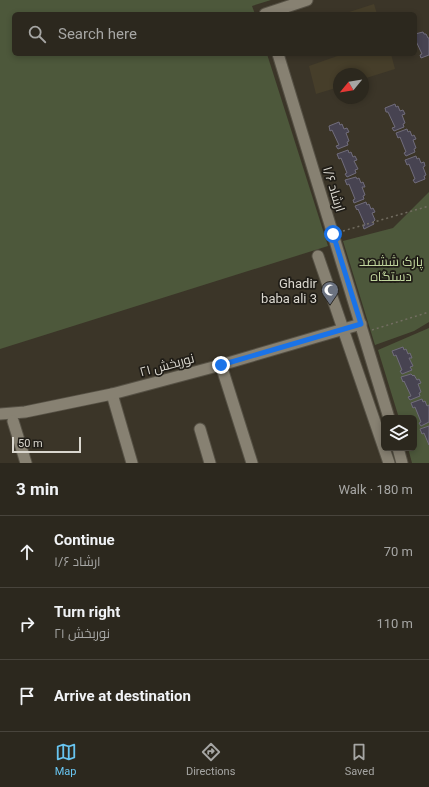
<!DOCTYPE html>
<html lang="en">
<head>
<meta charset="utf-8">
<style>
  body { margin:0; font-family:Roboto,Cairo,sans-serif; background:#38342b; color:#f1f3f6 }
  .controls { position:absolute; right:12px; bottom:12px; display:grid; overflow:hidden; border-radius:6px; box-shadow:0 2px 6px #0003 }
  .controls button { width:36px; height:36px; display:grid; place-items:center; padding:0; border:0; border-bottom:1px solid #48443c; background:#2c281e; color:#f1f3f6; font:20px sans-serif }
  .compass { position:absolute; left:333px; top:68px; width:36px; height:36px; border-radius:50%; background:#2c281e; box-shadow:0 2px 6px #0003; rotate:240deg }
  .scale { position:absolute; left:12px; bottom:10px; width:69px; box-sizing:border-box; padding-left:4px; border:2px solid #dad7cf; border-top:0; font-size:11px; line-height:14px; white-space:nowrap; color:#dad7cf; -webkit-text-stroke:3px #201d17; paint-order:stroke }
  .stop { position:absolute; width:12px; height:12px; margin:-9px; border:3px solid #1a73e8; border-radius:50%; background:#fff }
  .stop.end { background:#1a73e8; border-color:#fff; box-shadow:0 1px 4px #0008 }
  .list { margin:0; padding:0; list-style:none }
  h2 { display:flex; justify-content:space-between; align-items:center; height:52px; margin:0; padding:0 16px; font-size:17px }
  h2 small { font-size:13px; font-weight:400; color:#a6a6a4 }
  .list li { display:grid; grid-template-columns:26px 1fr auto; gap:12px; align-items:center; box-sizing:border-box; height:72px; padding:0 16px; border-top:1px solid #48443c }
  .list b { display:block; font-size:15px; white-space:nowrap }
  .list p { margin:0; font-size:13px; white-space:nowrap; color:#a6a6a4 }
  .list em { font-size:13px; font-style:normal; color:#a6a6a4 }
  .icon { flex:none; width:22px; height:22px; fill:none; stroke:currentColor; stroke-width:2; stroke-linecap:round; stroke-linejoin:round }
  .map { position:relative; flex:none; width:429px; height:463px; overflow:hidden }
  .search { position:absolute; background:#2c281e; box-shadow:0 2px 6px #0003; left:12px; right:12px; top:12px; height:44px; display:flex; align-items:center; gap:10px; box-sizing:border-box; padding:0 14px; border-radius:6px; color:#a6a6a4; font-size:15px }
  .sheet { height:268px; background:#2c281e }
  nav { display:flex; justify-content:space-around; align-items:center; box-sizing:border-box; height:56px; border-top:1px solid #48443c; background:#2c281e; font-size:11px; color:#a6a6a4 }
  nav a { display:grid; justify-items:center; gap:2px }
  nav .on { color:#68c4f0 }
  .map>svg:first-child { display:block }
</style>
</head>
<body>
<div class="map">
<svg width="429" height="463" viewBox="0 0 429 463">
  <rect width="100%" height="100%" fill="#3b3528"/>
  <g fill="#463e2a">
    <path d="M374,4L377,14H343Z"/>
    <path d="M343,54H391L395,69L363,79V74H339V87L316,94L309,66Z"/>
  </g>
  <g fill="#4d583b">
    <path d="M0,0H271L252,6L255,14H14V54H267L328,246L0,349Z"/>
    <path d="M429,192V322L414,331L375,345L343,241L393,228Z"/>
    <path d="M429,328V463H412L408,448H414V418H399L378,350Z"/>
  </g>
  <g fill="#474351" stroke="#716d7c">
    <path d="M423,32L424,34H426L428,38H429V55L421,58L420,55L422,54L415,39V34Z"/>
    <path d="M395,104L396,107L398,106L400,111L403,110L405,114L402,115L405,123L403,124L404,127L394,131L392,128L395,127L388,112H386L385,108Z"/>
    <path d="M339,122L340,125L342,124L344,129L347,128L349,132L346,133L349,141L347,142L348,145L338,149L336,146L339,145L332,130L330,131L329,126Z"/>
    <path d="M407,129L408,132L410,131L412,136L414,135L416,139L413,140L416,148L414,149L415,152L406,156L404,153L406,152L400,137L398,138L396,133Z"/>
    <path d="M348,150L349,153L351,152L353,157L355,156L357,160L354,161L358,169L355,170L356,173L347,177L345,174L347,173L341,158L339,159L337,154Z"/>
    <path d="M416,156L417,159L419,158L421,163L424,162L425,166L423,167L426,175L424,176L425,179L415,183L413,180L415,179L409,164L407,165L405,160Z"/>
    <path d="M356,177L357,179L359,178L361,183L363,182L365,187H362L365,195L363,196L364,199L354,203L353,200L355,199L349,184L347,185L345,180Z"/>
    <path d="M366,202L367,205L369,204L371,209L373,208L375,212L372,213L375,220L373,222L374,224L364,229L363,226L365,225L358,209L357,210L355,206Z"/>
    <path d="M403,347L404,350L406,349L408,354L410,353L412,358H409L413,366L410,367L412,370L402,374L400,371L402,370L396,355L394,356L392,351Z"/>
    <path d="M411,374L413,376L414,375L417,380L419,379L421,383L418,384L421,392L419,393L420,396L410,400L408,397L411,396L404,381L403,382L401,377Z"/>
    <path d="M422,399L423,402L425,401L427,406L429,405V422L421,426L419,423L421,422L415,407L413,408L411,403Z"/>
    <path d="M429,426V445L424,433L422,434L420,429Z"/>
  </g>
  <g fill="none" stroke-linecap="round" stroke-linejoin="round">
    <g stroke="#565145" stroke-width="13">
      <g id="minor">
        <path d="M265,14L307,0"/>
        <path d="M278,54L389,418"/>
        <path d="M318,256L389,463"/>
        <path d="M221,365L252,463"/>
        <path d="M112,394L132,463"/>
        <path d="M0,414L25,412L112,394L221,365L361,324"/>
        <path d="M13,421L26,463"/>
        <path d="M200,429L210,463"/>
        <path d="M398,448L402,463"/>
      </g>
    </g>
    <g stroke="#736e62" stroke-width="1.5" stroke-dasharray="2 3" stroke-linecap="butt">
      <path d="M343,231L429,206"/>
      <path d="M372,330L429,312"/>
    </g>
    <use href="#minor" stroke="#878172" stroke-width="11"/>
  </g>
  <g fill="none" stroke-linecap="round" stroke-linejoin="round">
    <path stroke="#1a73e8" stroke-width="5" d="M221,365L361,324L333,234"/>
  </g>
  <defs>
    <g id="mosque-pin" transform="scale(0.9)"><path d="M0 17L-7.5 6A9.5 9.5 0 1 1 7.5 6Z" fill="#6b7280" stroke="#201d17"/><path d="M3.5-4.9A6 6 0 1 0 3.5 4.9A5 5 0 1 1 3.5-4.9Z" fill="#fff"/></g>
  </defs>
  <g fill-rule="evenodd">
    <use href="#mosque-pin" x="330" y="290"/>
  </g>
  <g text-anchor="middle" dominant-baseline="central" stroke-width="3.5" stroke-linejoin="round" paint-order="stroke">
    <g font-size="13" fill="#dad7cf" stroke="#201d17">
      <text transform="translate(334 189) rotate(73)">ارشاد ۱/۶</text>
      <text transform="translate(167 365) rotate(-15)">نوربخش ۲۱</text>
    </g>
    <g font-size="13" fill="#c0d59d" stroke="#201d17">
      <text x="391" y="261">پارک‌ ششصد<tspan x="391" dy="15">دستگاه</tspan></text>
    </g>
    <g font-size="13" fill="#dad7cf" stroke="#201d17" text-anchor="end">
      <text x="317" y="283">Ghadir<tspan x="317" dy="15">baba ali 3</tspan></text>
    </g>
  </g>
</svg>
<div class="controls">
<button><svg class="icon" aria-label="layers" viewBox="0 0 24 24"><path d="M12 4l9 5-9 5-9-5zM3 14l9 5 9-5"/></svg></button>
</div>
<svg class="compass" viewBox="-18 -18 36 36"><path d="M0-13l5 13h-10z" fill="#e53935"/><path d="M0 13l5-13h-10z" fill="#a6a6a4"/></svg>
<div class="scale">50 m</div>
<div class="stop" style="left:333px;top:234px"></div>
<div class="stop end" style="left:221px;top:365px"></div>
<div class="search"><svg class="icon" aria-label="search" viewBox="0 0 24 24"><circle cx="10" cy="10" r="6"/><path d="M15 15l6 6"/></svg>Search here</div>
</div>
<section class="sheet">
<h2>3 min<small>Walk · 180 m</small></h2>
<ul class="list">
<li><svg class="icon" aria-label="ahead" viewBox="0 0 24 24"><path d="M12 20V5M6 11l6-6 6 6"/></svg><div><b>Continue</b><p>ارشاد ۱/۶</p></div><em>70 m</em></li>
<li><svg class="icon" aria-label="right" viewBox="0 0 24 24"><path d="M7 20v-9h11M14 6l5 5-5 5"/></svg><div><b>Turn right</b><p>نوربخش ۲۱</p></div><em>110 m</em></li>
<li><svg class="icon" aria-label="arrive" viewBox="0 0 24 24"><path d="M6 21V4h12l-3 4 3 4H6"/></svg><div><b>Arrive at destination</b></div></li>
</ul>
</section>
<nav>
<a class="on"><svg class="icon" aria-label="map" viewBox="0 0 24 24"><path d="M3 6l6-2 6 2 6-2v14l-6 2-6-2-6 2zM9 4v14M15 6v14"/></svg>Map</a>
<a><svg class="icon" aria-label="directions" viewBox="0 0 24 24"><path d="M12 3l9 9-9 9-9-9zM9 14v-3h6M13 9l2 2-2 2"/></svg>Directions</a>
<a><svg class="icon" aria-label="saved" viewBox="0 0 24 24"><path d="M7 4h10v16l-5-4-5 4z"/></svg>Saved</a>
</nav>
</body>
</html>
